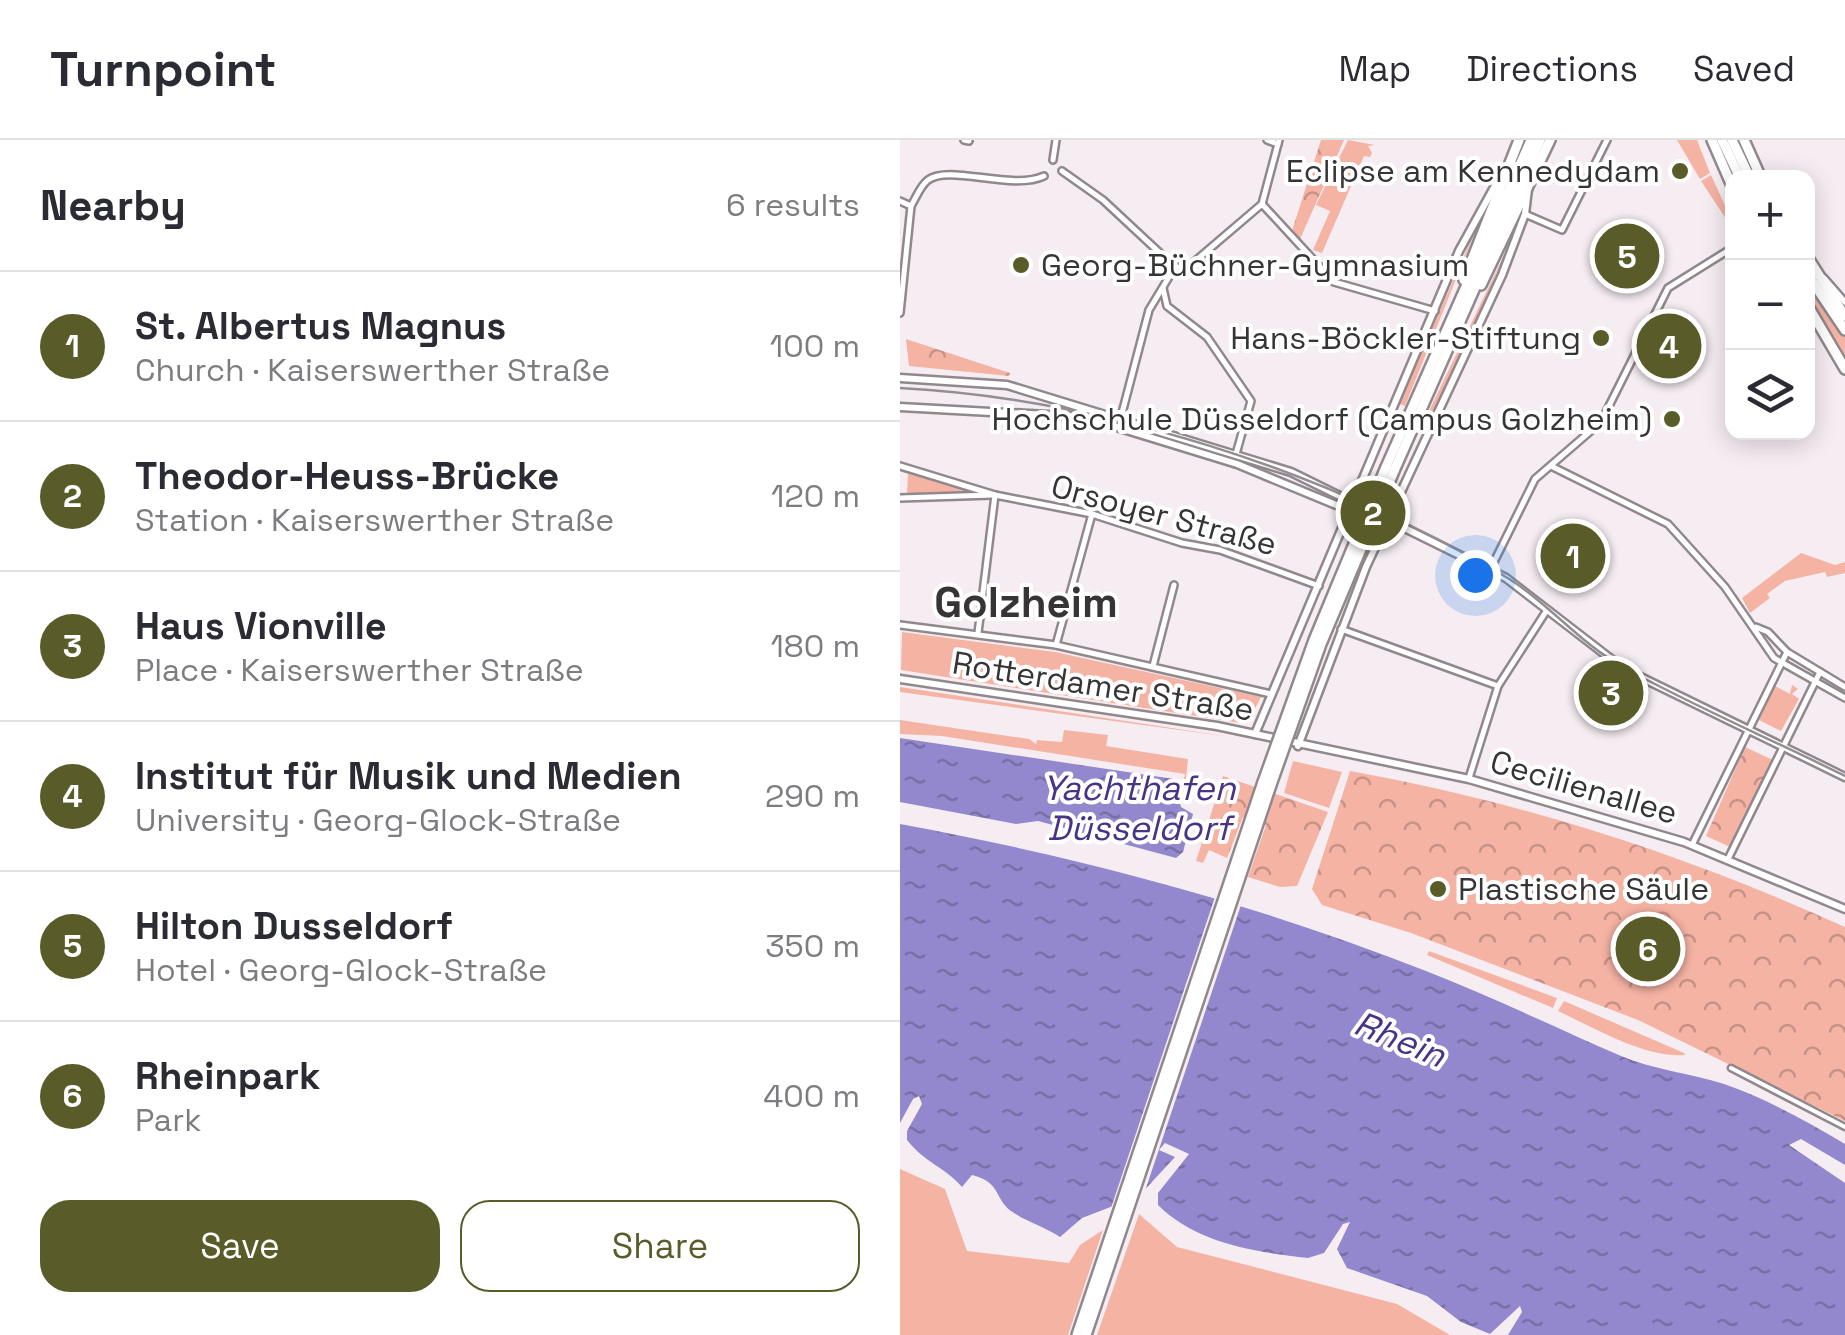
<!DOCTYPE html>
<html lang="en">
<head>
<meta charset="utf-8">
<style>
  body { margin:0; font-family:"Space Grotesk",sans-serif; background:#f7f7f7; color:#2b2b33 }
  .controls { position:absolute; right:30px; top:30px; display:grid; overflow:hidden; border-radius:20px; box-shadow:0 5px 25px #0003 }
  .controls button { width:90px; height:90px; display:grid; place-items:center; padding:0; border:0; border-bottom:2px solid #e1e1e2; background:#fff; color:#2b2b33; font:50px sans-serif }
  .you { position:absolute; left:575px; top:435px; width:35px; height:35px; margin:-25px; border:8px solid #fff; border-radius:50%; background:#1a73e8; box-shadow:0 0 0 15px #1a73e833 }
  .badge { display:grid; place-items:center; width:65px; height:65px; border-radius:50%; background:#595b29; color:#fff; font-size:32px; font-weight:700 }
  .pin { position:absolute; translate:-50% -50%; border:5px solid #fff; box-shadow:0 2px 10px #0006 }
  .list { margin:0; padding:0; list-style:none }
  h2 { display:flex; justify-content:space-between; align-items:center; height:130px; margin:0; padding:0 40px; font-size:42px }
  h2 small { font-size:32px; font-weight:400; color:#7c7c81 }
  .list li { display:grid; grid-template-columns:65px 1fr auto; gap:30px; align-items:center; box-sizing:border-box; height:150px; padding:0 40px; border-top:2px solid #e1e1e2 }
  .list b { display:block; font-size:38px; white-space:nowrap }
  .list p { margin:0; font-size:32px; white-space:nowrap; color:#7c7c81 }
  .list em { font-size:32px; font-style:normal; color:#7c7c81 }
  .actions { display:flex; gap:20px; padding:30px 40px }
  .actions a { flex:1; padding:22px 0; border:2px solid #595b29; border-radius:30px; text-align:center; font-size:35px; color:#595b29 }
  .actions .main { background:#595b29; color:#fff }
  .icon { flex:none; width:55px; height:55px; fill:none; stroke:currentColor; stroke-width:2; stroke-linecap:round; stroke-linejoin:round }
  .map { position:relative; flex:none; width:945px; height:1195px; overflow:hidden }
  header { display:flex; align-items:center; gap:60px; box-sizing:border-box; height:140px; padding:0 50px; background:#fff; border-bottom:2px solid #e1e1e2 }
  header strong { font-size:48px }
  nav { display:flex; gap:55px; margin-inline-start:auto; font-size:35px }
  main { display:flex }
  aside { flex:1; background:#fff }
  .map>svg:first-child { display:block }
</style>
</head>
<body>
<header>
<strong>Turnpoint</strong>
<nav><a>Map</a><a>Directions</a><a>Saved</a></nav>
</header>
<main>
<aside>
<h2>Nearby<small>6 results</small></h2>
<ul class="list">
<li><span class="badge">1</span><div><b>St. Albertus Magnus</b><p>Church · Kaiserswerther Straße</p></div><em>100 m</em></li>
<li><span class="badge">2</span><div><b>Theodor-Heuss-Brücke</b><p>Station · Kaiserswerther Straße</p></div><em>120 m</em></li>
<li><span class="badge">3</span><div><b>Haus Vionville</b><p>Place · Kaiserswerther Straße</p></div><em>180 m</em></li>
<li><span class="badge">4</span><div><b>Institut für Musik und Medien</b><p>University · Georg-Glock-Straße</p></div><em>290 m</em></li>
<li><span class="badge">5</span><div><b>Hilton Dusseldorf</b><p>Hotel · Georg-Glock-Straße</p></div><em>350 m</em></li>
<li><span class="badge">6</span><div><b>Rheinpark</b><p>Park</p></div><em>400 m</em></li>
</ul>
<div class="actions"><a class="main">Save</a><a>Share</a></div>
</aside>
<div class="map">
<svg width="945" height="1195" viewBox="0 0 945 1195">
  <defs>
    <pattern id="park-crowns" width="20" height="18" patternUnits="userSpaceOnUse" patternTransform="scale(2.5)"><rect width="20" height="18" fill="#f5b3a4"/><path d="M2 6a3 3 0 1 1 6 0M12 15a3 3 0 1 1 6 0" fill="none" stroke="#c79286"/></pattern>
    <pattern id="water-ripples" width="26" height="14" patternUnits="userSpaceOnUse" patternTransform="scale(2.5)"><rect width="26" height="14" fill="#9388cd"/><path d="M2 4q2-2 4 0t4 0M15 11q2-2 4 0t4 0" fill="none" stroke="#7970a7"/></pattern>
  </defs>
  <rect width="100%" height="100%" fill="#f6edf2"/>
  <g fill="#f5b3a4">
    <path d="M448,0L475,5L468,6L472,13L470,17L464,16L422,113L413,110L430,71L416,65Z"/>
    <path d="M777,0H797L810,33L800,39Z"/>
    <path d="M811,35L832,81V88L801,41Z"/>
    <path d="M581,77L505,266L499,264Z"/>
    <path d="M608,107L533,278L527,275Z"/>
    <path d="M908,141L945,198V219L908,158Z"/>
    <path d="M8,333L76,349L79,352L7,354Z"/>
    <path d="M901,413L935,425L945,422V433L927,437L925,432L885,441L867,454L870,458L850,473L842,458Z"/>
    <path d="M2,492L155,512L361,557L347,584L1,530Z"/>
    <path d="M875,546L890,554L892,545L898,549L892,554L899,559L881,591L859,580Z"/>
    <path d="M0,547L331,597L0,552Z"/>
    <path d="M0,580L129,599L136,604L137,600L162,602L164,590L208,595L206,606L288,619L284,656L280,658L285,634L42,596L0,594Z"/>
    <path d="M393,621L442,632L429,668L384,653Z"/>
    <path d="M529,811L657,858L653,868L527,815Z"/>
    <path d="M664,861L784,913L785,915C744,918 695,888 658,871Z"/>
    <path d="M0,1029L45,1049L67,1111L169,1123L180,1105L203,1090L168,1195H0Z"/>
    <path d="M239,1074L277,1107L497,1164L550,1195H197Z"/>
  </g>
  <g fill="url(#park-crowns)">
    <path d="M421,0H444L400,99L391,94Z"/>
    <path d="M6,199L110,233L109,236L9,226Z"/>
    <path d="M845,607L873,620L830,707L806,696Z"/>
    <path d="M450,631C623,662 786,715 945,787V981L738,880L511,793L422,765L412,749Z"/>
    <path d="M323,636L428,672L397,746L380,747L348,737L366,685L343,677L327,718L309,710L303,723L296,721Z"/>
  </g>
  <g fill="url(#water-ripples)">
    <path d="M0,598L274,639L281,667L293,674L283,712L276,718L138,681L116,684L0,662Z"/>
    <path d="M0,684C180,717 356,764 526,831C593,857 656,888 721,916C754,930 790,933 824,944C867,959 906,981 945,1004V1025L901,999L889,1005L945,1043V1195H608L622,1172L620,1166L590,1194L561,1182L527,1156L447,1128L437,1109L450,1082L443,1084L424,1113L408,1118C356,1112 297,1104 258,1065V1053L289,1014L265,1003L259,1010L275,1017L239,1056L182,1078L160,1097C145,1087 127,1082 111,1071C93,1057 102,1043 72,1035L62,1047C44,1026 26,1024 7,1000V991L22,964L19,956L13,959L0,983Z"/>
  </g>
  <path fill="#f6edf2" d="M316,754L342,762L242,1060L210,1071Z"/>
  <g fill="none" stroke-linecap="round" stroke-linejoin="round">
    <g stroke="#90888d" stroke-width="9">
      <path id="pedestrian" d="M831,928L945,987"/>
    </g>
    <g stroke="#90888d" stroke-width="10">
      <g id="minor">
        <path d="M64,0L69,1"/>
        <path d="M367,0L378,4"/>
        <path d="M153,20L156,0"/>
        <path d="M162,31L203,60L275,127"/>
        <path d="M0,61L11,66C16,58 20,46 28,40C49,24 112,51 144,36"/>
        <path d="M362,64L434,142L535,171"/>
        <path d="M625,74L662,90L707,0"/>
        <path d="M275,127L287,128L362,64L379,0"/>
        <path d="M924,138L945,162"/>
        <path d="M263,148L267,166L307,197L351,261L336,314"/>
        <path d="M0,173L11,66"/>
        <path d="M221,277L249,170L275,127"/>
        <path d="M0,326L95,355L192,374L282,403L320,410L419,446"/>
        <path d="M651,326L768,384L825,447L874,518L945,558"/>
        <path d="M0,358L92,355"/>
        <path d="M590,430L635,339L701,282L768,148L832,108"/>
        <path d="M0,485L156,505L371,554"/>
        <path d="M856,487L868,492L887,512L945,547"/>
        <path d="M441,489L598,546"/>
        <path d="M78,493L95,355"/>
        <path d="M156,505L192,374"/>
        <path d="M253,526L274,445"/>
        <path d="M569,638L598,546L647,470"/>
        <path d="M792,705L887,512"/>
        <path d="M828,719L920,532"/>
      </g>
    </g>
    <g stroke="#90888d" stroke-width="11">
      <g id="tertiary">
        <path d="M0,238L107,245L391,332L606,438L724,529L945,637"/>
        <path d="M0,267L184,277L337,324L441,367L452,364"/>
        <path d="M462,346H487L496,364"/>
        <path d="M0,539L317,586L569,639L784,702L945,769"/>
        <path d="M355,594L559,111L602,33"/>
        <path d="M398,606L466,427L602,135L625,74L628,49"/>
      </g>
    </g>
    <g stroke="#90888d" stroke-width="14">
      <g id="primary">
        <path d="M564,140L619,0"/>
        <path d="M581,145L650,0"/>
        <path d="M486,327L631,0"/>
        <path d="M494,331L640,0"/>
        <path d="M177,1195L363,642"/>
        <path d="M186,1195L371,645"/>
      </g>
    </g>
    <g stroke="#90888d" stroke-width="14">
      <g id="trunk">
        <path d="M812,0L832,46"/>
        <path d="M822,0L840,38"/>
        <path d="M832,0L850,38"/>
        <path d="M844,0L861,38"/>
        <path d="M908,118L945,176"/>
        <path d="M908,135L945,190"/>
        <path d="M908,166L945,229"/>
      </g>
    </g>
    <use href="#pedestrian" stroke="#fff" stroke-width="4"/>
    <use href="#minor" stroke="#fff" stroke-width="5"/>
    <use href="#tertiary" stroke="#fff" stroke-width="6"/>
    <use href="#primary" stroke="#fff" stroke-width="9"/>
    <use href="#trunk" stroke="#fff" stroke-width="9"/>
    <path stroke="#948e91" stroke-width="2.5" d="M0,248C206,259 422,330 601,434C645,459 677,501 721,526C793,566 871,599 945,636"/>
    <g stroke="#90888d" stroke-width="14" stroke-linecap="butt">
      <g id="primary-bridge">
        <path d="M363,642L414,500L486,327"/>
        <path d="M371,645L421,504L494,331"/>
      </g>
    </g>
    <use href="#primary-bridge" stroke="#fff" stroke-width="9"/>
  </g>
  <g fill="#595b29" stroke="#fff" stroke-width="4">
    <circle cx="780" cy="31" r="10"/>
    <circle cx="121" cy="125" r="10"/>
    <circle cx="701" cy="198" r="10"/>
    <circle cx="772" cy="279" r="10"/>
    <circle cx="538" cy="749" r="10"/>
  </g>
  <g text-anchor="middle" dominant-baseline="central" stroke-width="8" stroke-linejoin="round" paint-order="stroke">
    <g font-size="32" fill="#373435" stroke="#fff" text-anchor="end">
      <text x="760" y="31">Eclipse am Kennedydam</text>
      <text x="141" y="125" text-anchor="start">Georg-Büchner-Gymnasium</text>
      <text x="681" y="198">Hans-Böckler-Stiftung</text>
      <text x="752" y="279">Hochschule Düsseldorf (Campus Golzheim)</text>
      <text x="558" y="749" text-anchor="start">Plastische Säule</text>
    </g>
    <g font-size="32" fill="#373435" stroke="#fff">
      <text transform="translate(264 375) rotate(15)">Orsoyer Straße</text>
      <text transform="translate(203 546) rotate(9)">Rotterdamer Straße</text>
      <text transform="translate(684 647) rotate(16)">Cecilienallee</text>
    </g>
    <g font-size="35" font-style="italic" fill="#483386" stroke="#fff">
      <text x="239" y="648">Yachthafen<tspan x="239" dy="40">Düsseldorf</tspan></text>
      <text transform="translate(500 899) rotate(22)">Rhein</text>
    </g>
    <g font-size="42" font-weight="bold" fill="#373435" stroke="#fff">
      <text x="126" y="462">Golzheim</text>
    </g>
  </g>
</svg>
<div class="controls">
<button>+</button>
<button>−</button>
<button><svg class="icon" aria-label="layers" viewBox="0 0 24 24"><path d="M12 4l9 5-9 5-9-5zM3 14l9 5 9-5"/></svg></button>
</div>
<div class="you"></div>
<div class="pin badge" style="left:673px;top:416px">1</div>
<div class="pin badge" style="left:473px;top:373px">2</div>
<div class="pin badge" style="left:711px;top:553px">3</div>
<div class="pin badge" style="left:769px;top:206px">4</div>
<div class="pin badge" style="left:727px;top:116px">5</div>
<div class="pin badge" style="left:748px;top:809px">6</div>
</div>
</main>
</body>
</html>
